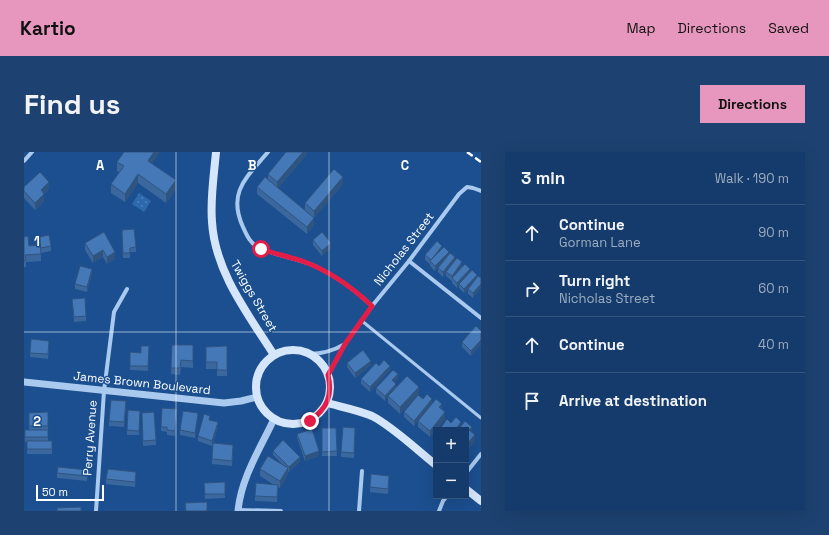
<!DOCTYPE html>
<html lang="en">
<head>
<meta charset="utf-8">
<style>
  body { margin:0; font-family:"Space Grotesk",sans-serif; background:#1d4271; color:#f1f3f6 }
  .controls { position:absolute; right:12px; bottom:12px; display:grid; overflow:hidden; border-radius:0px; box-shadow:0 4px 16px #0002 }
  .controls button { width:36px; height:36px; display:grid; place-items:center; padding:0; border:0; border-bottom:1px solid #33557e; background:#143b6b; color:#f1f3f6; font:20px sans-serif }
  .scale { position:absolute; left:12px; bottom:10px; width:68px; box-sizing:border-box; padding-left:4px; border:2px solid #fff; border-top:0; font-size:11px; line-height:14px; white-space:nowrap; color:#fff; -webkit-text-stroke:3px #1b4f8f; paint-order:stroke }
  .stop { position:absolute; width:12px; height:12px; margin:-9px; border:3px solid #e11d48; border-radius:50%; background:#fff }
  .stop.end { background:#e11d48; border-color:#fff; box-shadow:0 1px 4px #0008 }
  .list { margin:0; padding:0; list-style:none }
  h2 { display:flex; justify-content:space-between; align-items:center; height:52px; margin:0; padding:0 16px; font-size:17px }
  h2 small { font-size:13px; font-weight:400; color:#9dadc1 }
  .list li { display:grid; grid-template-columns:26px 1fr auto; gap:12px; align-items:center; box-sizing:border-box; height:56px; padding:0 16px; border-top:1px solid #33557e }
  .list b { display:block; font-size:15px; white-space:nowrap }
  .list p { margin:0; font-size:13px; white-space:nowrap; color:#9dadc1 }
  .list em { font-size:13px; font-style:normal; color:#9dadc1 }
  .icon { flex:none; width:22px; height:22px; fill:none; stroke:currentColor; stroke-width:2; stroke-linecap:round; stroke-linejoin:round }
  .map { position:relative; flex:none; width:457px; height:359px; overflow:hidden; border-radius:0px }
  header { display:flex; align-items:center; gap:24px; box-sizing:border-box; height:56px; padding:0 20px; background:#e797bd; color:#111 }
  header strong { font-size:19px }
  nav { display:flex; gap:22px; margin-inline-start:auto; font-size:14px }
  .intro { display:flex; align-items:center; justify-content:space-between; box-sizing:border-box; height:96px; padding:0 24px }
  h1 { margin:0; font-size:28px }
  .button { padding:10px 18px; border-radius:0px; background:#e797bd; color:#111; font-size:14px; font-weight:700 }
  main { display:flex; gap:24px; padding:0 24px }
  aside { flex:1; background:#143b6b; border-radius:0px; box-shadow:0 4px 16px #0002 }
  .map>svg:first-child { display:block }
</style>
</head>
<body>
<header>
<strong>Kartio</strong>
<nav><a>Map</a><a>Directions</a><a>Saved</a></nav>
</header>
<div class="intro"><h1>Find us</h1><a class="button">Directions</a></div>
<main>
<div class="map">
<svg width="457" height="359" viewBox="0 0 457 359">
  <defs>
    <pattern id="park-dots" width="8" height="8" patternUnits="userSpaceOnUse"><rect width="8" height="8" fill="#2e69ad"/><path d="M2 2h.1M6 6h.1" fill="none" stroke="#4d80b9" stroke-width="1.8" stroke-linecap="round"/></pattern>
  </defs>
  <rect width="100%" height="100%" fill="#1b4f8f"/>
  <path fill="url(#park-dots)" d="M115,41L127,49L120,60L108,52Z"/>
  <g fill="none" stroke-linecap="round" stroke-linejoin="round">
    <path stroke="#a9c9ee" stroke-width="3" d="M338,169L457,266"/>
    <g stroke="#a9c9ee" stroke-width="4">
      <path d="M244,0C223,25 203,40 219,75C223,84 226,91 235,96C253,104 273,106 291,114C312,124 331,138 348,154"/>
      <path d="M0,9L8,0"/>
      <path d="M385,109L457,166"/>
      <path d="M285,202C299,202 309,199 321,192"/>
      <path d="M304,223L321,192L348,154L385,109L435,42L443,35L449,36L457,39"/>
      <path d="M442,321L457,302"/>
      <path d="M214,358L257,359"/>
      <path d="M72,359L80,239L90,160L103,137"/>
      <path d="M335,359L338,319"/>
      <path d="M415,359L419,349L423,344"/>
    </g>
    <g stroke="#a9c9ee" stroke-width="7">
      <path d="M0,230L200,251L217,249L233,245"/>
      <path d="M214,359C217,326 236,297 250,267"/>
    </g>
    <g stroke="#d6e6fa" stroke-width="8">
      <path d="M192,0C190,23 186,47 188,70C191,120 224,162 250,203"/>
      <circle cx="269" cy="235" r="37"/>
      <path d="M303,251C318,255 334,258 348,264C368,274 393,298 412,313"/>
      <path d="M442,337L457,349"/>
    </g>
    <path stroke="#fff" stroke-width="2.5" stroke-dasharray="7 3" stroke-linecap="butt" d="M443,0L457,10"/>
  </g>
  <g fill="#3a679d">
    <path d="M283,0V2L254,36L281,58V51L319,32L290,66V73L283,82L233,42V35L244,27V22Z"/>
    <path d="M93,10L128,12L152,37L142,51L114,31L101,50L87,41V32L95,20L93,19Z"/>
    <path d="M0,35L25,37L20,42V49L11,58L0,46Z"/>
    <path d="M98,78L112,95V100H106V106H99Z"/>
    <path d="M80,80L91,107L83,112L79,105L69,111L61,98V91Z"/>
    <path d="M0,85L5,94L17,102V109L2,110V115H0Z"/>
    <path d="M15,85L27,94V99L17,101L15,90Z"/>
    <path d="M289,88L307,96L298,104L289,93Z"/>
    <path d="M418,97L425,102L438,115L446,120L453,123L449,146L444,142V137L440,141L435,136V133L433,136L428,131V129L422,124V121L419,125L414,120V116L411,119L406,114V112L401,108V103Z"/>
    <path d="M68,121L63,140L51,137V132Z"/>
    <path d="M48,147L62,164V169L50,170Z"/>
    <path d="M452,174L447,204L438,195V190Z"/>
    <path d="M148,193H169V216L157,215L156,223L147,222Z"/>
    <path d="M25,194L24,207L6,205V201Z"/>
    <path d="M125,194L124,219L106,218V200L117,201Z"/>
    <path d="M203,194V224H193V217H182V195Z"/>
    <path d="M323,211L347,213L331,226L323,215Z"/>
    <path d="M366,218L346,240L337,232V227Z"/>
    <path d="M374,227L370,230L372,236L395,242L376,262L364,251V245L361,249L352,241V236Z"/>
    <path d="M399,247L408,251L418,258L421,267L406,285L394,275V269L390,274L380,265V260Z"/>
    <path d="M102,254L100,275L85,274V269Z"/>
    <path d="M24,260V289H28V302H3V290H1V278H5V261Z"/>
    <path d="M153,262L151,284L143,283V280L137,279V275Z"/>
    <path d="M116,264L115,283H103V278Z"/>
    <path d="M118,265L132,288V293L119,294Z"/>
    <path d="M174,266L171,286L156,283V278Z"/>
    <path d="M186,268L194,275L188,294L174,289V284Z"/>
    <path d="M298,276H312L313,304H298Z"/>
    <path d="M331,276L330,306L317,305V300Z"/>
    <path d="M273,282L295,304L281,309L273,286Z"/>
    <path d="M412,282V291L410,289V284Z"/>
    <path d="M209,298L208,314L188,312V307Z"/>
    <path d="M249,299L276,309L265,320L264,319V322L256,336L254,335L253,350L231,349V344L250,333L236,324V317L257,311L249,303Z"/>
    <path d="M63,318V329L33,326V321Z"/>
    <path d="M112,325L111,335L82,332V327Z"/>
    <path d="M365,329L364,342L346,340V335Z"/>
    <path d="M201,330V346L181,347L180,331Z"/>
  </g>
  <g fill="#305480">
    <path d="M130,0H136L124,18V9Z"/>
    <path d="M279,0H283V2L253,37V30Z"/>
    <path d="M114,22V31L101,50V42Z"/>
    <path d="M319,25V32L290,66V73L283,82V75L290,66V59Z"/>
    <path d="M152,28V37L142,51V42Z"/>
    <path d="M25,30V37L17,45V38Z"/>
    <path d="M20,42V49L11,58V51Z"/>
    <path d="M307,91V96L298,104V99Z"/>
    <path d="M418,94V99L407,109V108Z"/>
    <path d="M79,98V105L69,111V104Z"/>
    <path d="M91,100V107L83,112V105Z"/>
    <path d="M425,100V105L411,119V114Z"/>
    <path d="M431,105V110L422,120V121L419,125V120Z"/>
    <path d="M438,110V115L428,126V124Z"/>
    <path d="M68,117V121L63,140V135Z"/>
    <path d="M446,117V122L435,132V133L433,136V131Z"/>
    <path d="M453,123V128L440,141V137Z"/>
    <path d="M457,132V136L449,146V141Z"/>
    <path d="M457,188V193L447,204V199Z"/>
    <path d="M347,209V213L331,226V221Z"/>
    <path d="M366,214V218L346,240V235Z"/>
    <path d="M374,222V227L368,233V228Z"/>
    <path d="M372,232V236L361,249V244Z"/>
    <path d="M395,235V242L376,262V255Z"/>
    <path d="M408,247V252L390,274V269Z"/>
    <path d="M418,252V259L415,255Z"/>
    <path d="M421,260V267L406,285V279Z"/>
    <path d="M174,261V266L171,286V281Z"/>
    <path d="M194,270V275L188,294V289Z"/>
    <path d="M437,270V275L435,278H431Z"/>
    <path d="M448,275V282L445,278Z"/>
    <path d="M451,283V290L442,300V293Z"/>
    <path d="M295,299V304L281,309V304Z"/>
    <path d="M276,305V309L265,320V315Z"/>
    <path d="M264,316V322L256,336V329Z"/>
  </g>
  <g fill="#4478b7" stroke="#305480">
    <path d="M100,0H130L124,9L152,28L142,42L114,22L101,42L87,32L100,14L93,10Z"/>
    <path d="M262,0H279L253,30L244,22Z"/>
    <path d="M310,17L319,25L290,59L281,51Z"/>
    <path d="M16,20L25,30L17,38L20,42L11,51L0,39V35Z"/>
    <path d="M241,25L290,66L283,75L233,35Z"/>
    <path d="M110,77L112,95L106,96V101H99L98,78Z"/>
    <path d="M80,80L91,100L83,105L79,98L69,104L61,91Z"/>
    <path d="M298,80L307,91L298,99L289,88Z"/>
    <path d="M25,83L27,94L17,96L15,85Z"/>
    <path d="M4,84L5,94L16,93L17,102L1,103L2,108L0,109V85Z"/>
    <path d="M413,89L418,94L407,108L401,103Z"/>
    <path d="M420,95L425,100L411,114L406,109Z"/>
    <path d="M426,101L431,105L419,120L414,116Z"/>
    <path d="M433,106L438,110L428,124L422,120Z"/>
    <path d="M441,112L446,117L433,131L428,126Z"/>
    <path d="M56,114L68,117L63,135L51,132Z"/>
    <path d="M448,118L453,123L440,137L435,132Z"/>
    <path d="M454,124L457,126V132L449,141L444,137Z"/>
    <path d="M61,146L62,164L50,165L48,147Z"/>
    <path d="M452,174L457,179V188L447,199L438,190Z"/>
    <path d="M7,187L25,189L24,202L6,201Z"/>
    <path d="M148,193H169V209L157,208L156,216H147Z"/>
    <path d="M117,194H125L124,214H106V200L117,201Z"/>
    <path d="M203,194V218H193V210H182V195Z"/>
    <path d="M339,198L347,209L331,221L323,211Z"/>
    <path d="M360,208L366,214L346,235L337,227L352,211L355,214Z"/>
    <path d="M369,218L374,222L368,228L372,232L361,244L352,236Z"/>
    <path d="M383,224L395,235L376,255L364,244Z"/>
    <path d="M403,242L408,247L390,269L380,260L394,243L399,247Z"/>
    <path d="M412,247L418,252L415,255L421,260L406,279L394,269Z"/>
    <path d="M87,248L102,249L100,270L85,269Z"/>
    <path d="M138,256L153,257L151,279L143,278V275H137Z"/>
    <path d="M104,258L116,259L115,279L103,278Z"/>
    <path d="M159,259L174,261L171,281L156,278Z"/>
    <path d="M24,260V274H5V261Z"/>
    <path d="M130,260L132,288L119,289L118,261Z"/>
    <path d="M180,262L186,264L185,268L194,270L188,289L174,284Z"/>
    <path d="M432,265L437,270L431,278H415L423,267L427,271Z"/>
    <path d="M441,269L448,275L445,278L451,283L442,293V278H434Z"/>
    <path d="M319,275L331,276L330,301L317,300Z"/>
    <path d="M298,276H312L313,299L298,300Z"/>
    <path d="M288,277L295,299L281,304L273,282Z"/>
    <rect x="1" y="278" width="23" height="7"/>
    <path d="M412,282V286L410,284Z"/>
    <path d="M259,288L276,305L265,315L249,299Z"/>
    <rect x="3" y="289" width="25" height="8"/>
    <path d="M189,291L209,293L208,309L188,307Z"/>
    <path d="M244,304L264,316L256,329L236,317Z"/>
    <path d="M34,315L63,318V324L33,321Z"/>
    <path d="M84,317L112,320L111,330L82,327Z"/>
    <path d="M347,322L365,324L364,337L346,335Z"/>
    <path d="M201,330V342H181L180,331Z"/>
    <path d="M232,331L254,333L253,345L231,344Z"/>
    <path d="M183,350V359H162L161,351Z"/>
    <path d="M57,355V359H33V356Z"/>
  </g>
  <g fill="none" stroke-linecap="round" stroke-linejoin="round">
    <path stroke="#e11d48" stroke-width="5" d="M237,97C251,102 267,105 281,110C307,120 329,136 348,154L321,192L304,223C309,244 303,256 286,269"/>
  </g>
  <path fill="none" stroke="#fff" stroke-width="1" stroke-opacity="0.55" d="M152,0V359M305,0V359M0,180H457"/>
  <g text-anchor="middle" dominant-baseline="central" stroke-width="3" stroke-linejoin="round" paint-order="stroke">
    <g font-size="12" fill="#fff" stroke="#1b4f8f">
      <text transform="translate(380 97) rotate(-52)">Nicholas Street</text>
      <text transform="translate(230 144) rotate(60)">Twiggs Street</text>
      <text transform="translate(118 231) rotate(6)">James Brown Boulevard</text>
      <text transform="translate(66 286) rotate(-86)">Perry Avenue</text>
    </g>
  </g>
  <g font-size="13" text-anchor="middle" font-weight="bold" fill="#fff" stroke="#1b4f8f" stroke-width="3" stroke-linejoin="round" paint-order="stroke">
    <text x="76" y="18">A</text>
    <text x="228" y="18">B</text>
    <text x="381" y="18">C</text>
    <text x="13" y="94">1</text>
    <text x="13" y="274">2</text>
  </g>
</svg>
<div class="controls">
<button>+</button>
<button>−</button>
</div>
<div class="scale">50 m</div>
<div class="stop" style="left:237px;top:97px"></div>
<div class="stop end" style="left:286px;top:269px"></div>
</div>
<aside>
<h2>3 min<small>Walk · 190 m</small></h2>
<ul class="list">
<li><svg class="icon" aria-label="ahead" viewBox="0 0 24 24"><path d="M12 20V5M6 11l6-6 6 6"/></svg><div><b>Continue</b><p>Gorman Lane</p></div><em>90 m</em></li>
<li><svg class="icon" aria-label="right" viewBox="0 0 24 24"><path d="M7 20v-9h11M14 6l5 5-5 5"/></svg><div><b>Turn right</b><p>Nicholas Street</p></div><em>60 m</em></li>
<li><svg class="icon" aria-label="ahead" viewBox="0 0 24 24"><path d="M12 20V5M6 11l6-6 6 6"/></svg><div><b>Continue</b></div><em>40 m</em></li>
<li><svg class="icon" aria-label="arrive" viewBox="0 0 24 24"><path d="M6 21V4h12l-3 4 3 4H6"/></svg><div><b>Arrive at destination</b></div></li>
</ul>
</aside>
</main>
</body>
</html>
